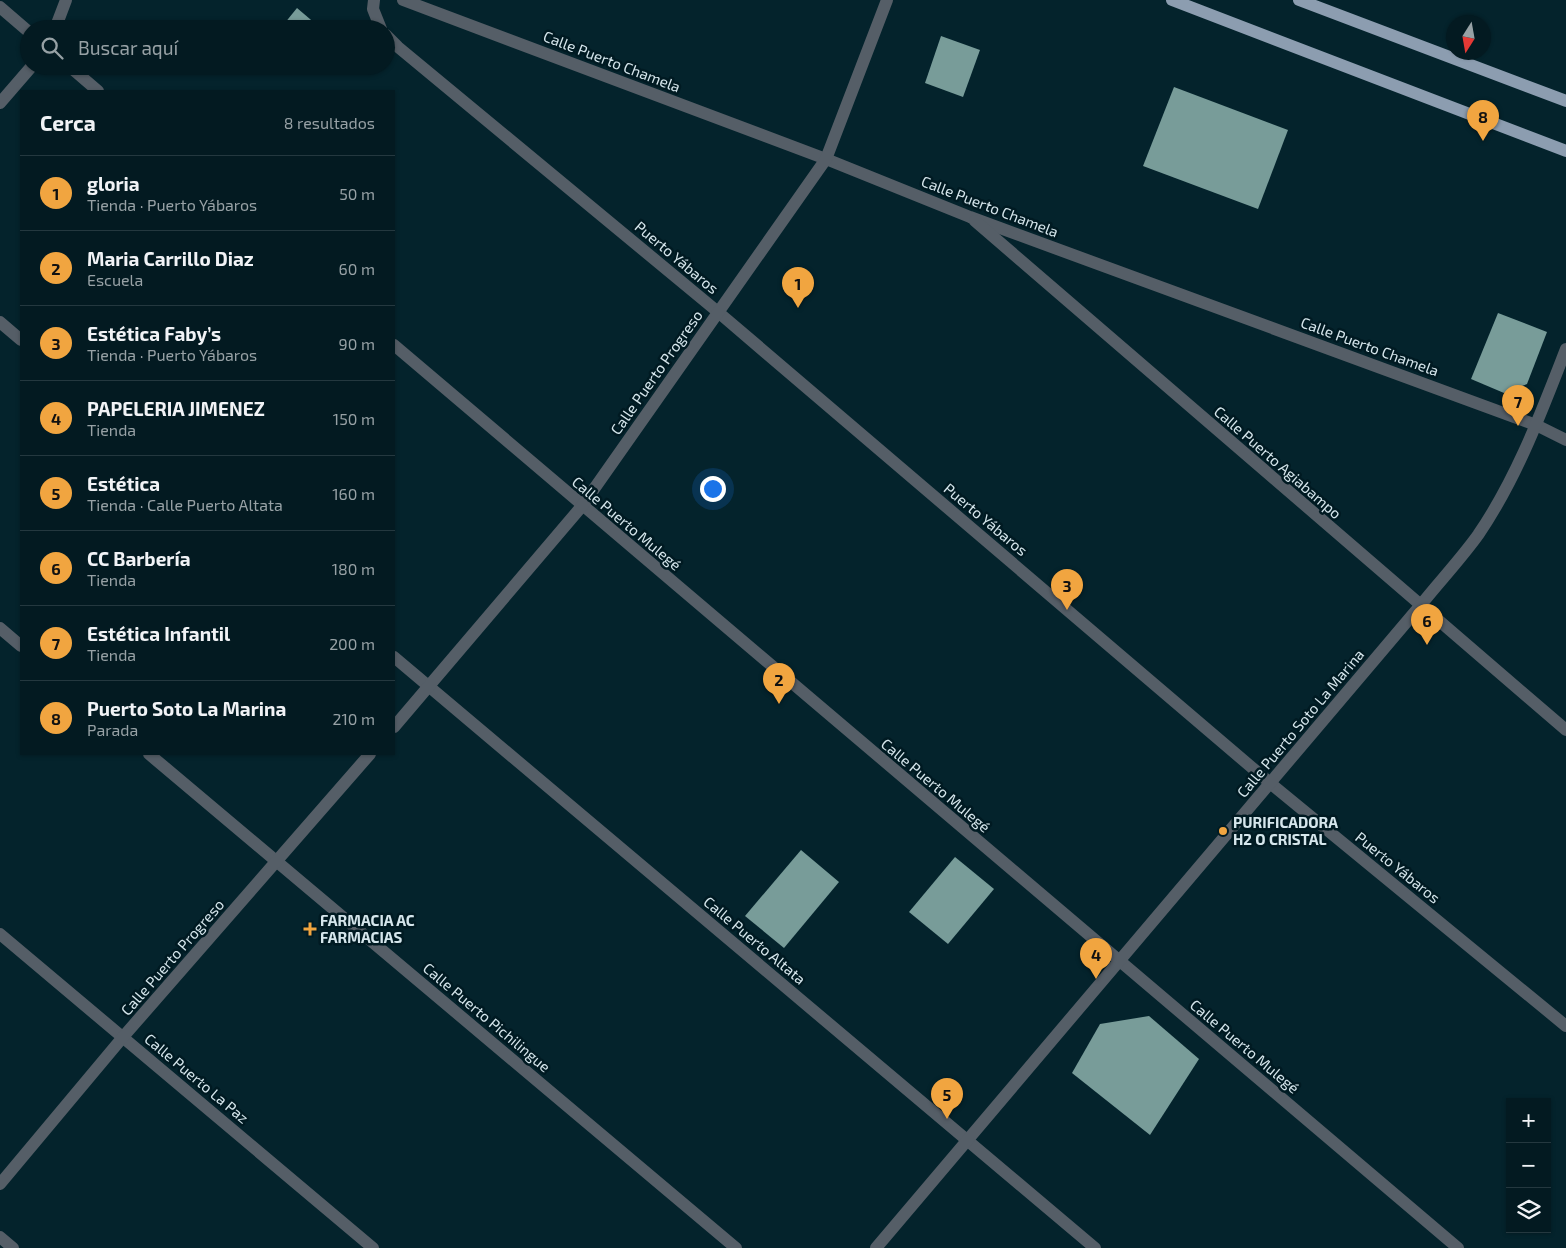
<!DOCTYPE html>
<html lang="es">
<head>
<meta charset="utf-8">
<style>
  body { margin:0; font-family:"Exo 2",sans-serif; background:#0d232a; color:#f1f3f6 }
  .controls { position:absolute; right:15px; bottom:15px; display:grid; overflow:hidden; border-radius:0px; box-shadow:0 1px 4px #0004 }
  .controls button { width:45px; height:45px; display:grid; place-items:center; padding:0; border:0; border-bottom:1px solid #24383f; background:#031a21; color:#f1f3f6; font:25px sans-serif }
  .compass { position:absolute; left:1446px; top:15px; width:45px; height:45px; border-radius:50%; background:#031a21; box-shadow:0 1px 4px #0004; rotate:191deg }
  .you { position:absolute; left:712px; top:488px; width:18px; height:18px; margin:-12px; border:4px solid #fff; border-radius:50%; background:#1a73e8; box-shadow:0 0 0 8px #1a73e833 }
  .badge { display:grid; place-items:center; width:32px; height:32px; border-radius:50%; background:#f1a540; color:#111; font-size:16px; font-weight:700 }
  .pin { position:absolute; translate:-50% -41px; filter:drop-shadow(0 1px 2px #0008) }
  .pin::after { content:''; position:absolute; top:26px; width:18px; height:15px; background:inherit; clip-path:polygon(0 0,100% 0,50% 100%) }
  .list { margin:0; padding:0; list-style:none }
  h2 { display:flex; justify-content:space-between; align-items:center; height:65px; margin:0; padding:0 20px; font-size:21px }
  h2 small { font-size:16px; font-weight:400; color:#97a1a5 }
  .list li { display:grid; grid-template-columns:32px 1fr auto; gap:15px; align-items:center; box-sizing:border-box; height:75px; padding:0 20px; border-top:1px solid #24383f }
  .list b { display:block; font-size:19px; white-space:nowrap }
  .list p { margin:0; font-size:16px; white-space:nowrap; color:#97a1a5 }
  .list em { font-size:16px; font-style:normal; color:#97a1a5 }
  .icon { flex:none; width:28px; height:28px; fill:none; stroke:currentColor; stroke-width:2; stroke-linecap:round; stroke-linejoin:round }
  .map { position:relative; flex:none; width:1566px; height:1248px; overflow:hidden }
  .search { position:absolute; background:#031a21; box-shadow:0 1px 4px #0004; left:20px; top:20px; width:375px; height:55px; display:flex; align-items:center; gap:12px; box-sizing:border-box; padding:0 18px; border-radius:28px; color:#97a1a5; font-size:19px }
  .panel { position:absolute; background:#031a21; box-shadow:0 1px 4px #0004; left:20px; top:90px; width:375px; height:665px; border-radius:0px }
  .map>svg:first-child { display:block }
</style>
</head>
<body>
<div class="map">
<svg width="1566" height="1248" viewBox="0 0 1566 1248">
  <rect width="100%" height="100%" fill="#04232c"/>
  <g fill="#789c99">
    <path d="M297,8L317,25L314,29H280Z"/>
    <path d="M941,36L980,50L963,97L925,83Z"/>
    <path d="M1174,87L1288,130L1258,209L1143,166Z"/>
    <path d="M1498,313L1547,332L1527,384L1504,393L1471,379Z"/>
    <path d="M801,850L839,882L784,948L745,916Z"/>
    <path d="M955,857L994,889L948,944L909,912Z"/>
    <path d="M1149,1016L1199,1059L1150,1135L1072,1073L1100,1024Z"/>
  </g>
  <g fill="none" stroke-linecap="round" stroke-linejoin="round">
    <g stroke="#555e67" stroke-width="12">
      <path d="M374,0L373,9L381,29"/>
      <path d="M403,0L826,159L970,217L1536,425L1566,440"/>
      <path d="M0,7L29,32"/>
      <path d="M55,29L66,0"/>
      <path d="M386,35L398,47L718,312L1270,783L1566,1026"/>
      <path d="M69,66L98,91"/>
      <path d="M0,103L32,66"/>
      <path d="M975,221L1566,730"/>
      <path d="M0,322L21,340"/>
      <path d="M394,345L1458,1248"/>
      <path d="M0,628L21,646"/>
      <path d="M394,657L1095,1248"/>
      <path d="M394,727L582,506L826,159L887,0"/>
      <path d="M149,754L736,1248"/>
      <path d="M0,934L373,1248"/>
      <path d="M0,1184L123,1037L370,754"/>
      <path d="M0,1237L13,1248"/>
      <path d="M876,1248L1420,606C1439,582 1460,560 1478,535C1517,478 1541,413 1566,349"/>
    </g>
    <g stroke="#8c9db0" stroke-width="12">
      <path d="M1172,0L1566,151"/>
      <path d="M1299,0L1566,101"/>
    </g>
  </g>
  <g fill="#f1a540" stroke="#001a22" stroke-width="2">
    <circle cx="1223" cy="831" r="5"/>
    <path d="M307.5 921.5h5v5h5v5h-5v5h-5v-5h-5v-5h5z"/>
  </g>
  <g text-anchor="middle" dominant-baseline="central" stroke-width="5" stroke-linejoin="round" paint-order="stroke">
    <g font-size="15" fill="#d5e6ec" stroke="#001a22">
      <text transform="translate(612 61) rotate(21)">Calle Puerto Chamela</text>
      <text transform="translate(990 206) rotate(21)">Calle Puerto Chamela</text>
      <text transform="translate(677 257) rotate(40)">Puerto Yábaros</text>
      <text transform="translate(1370 346) rotate(20)">Calle Puerto Chamela</text>
      <text transform="translate(656 372) rotate(-55)">Calle Puerto Progreso</text>
      <text transform="translate(1278 462) rotate(41)">Calle Puerto Agiabampo</text>
      <text transform="translate(986 519) rotate(40)">Puerto Yábaros</text>
      <text transform="translate(627 523) rotate(40)">Calle Puerto Mulegé</text>
      <text transform="translate(1300 723) rotate(-50)">Calle Puerto Soto La Marina</text>
      <text transform="translate(936 785) rotate(40)">Calle Puerto Mulegé</text>
      <text transform="translate(1398 867) rotate(39)">Puerto Yábaros</text>
      <text transform="translate(755 940) rotate(40)">Calle Puerto Altata</text>
      <text transform="translate(172 957) rotate(-49)">Calle Puerto Progreso</text>
      <text transform="translate(487 1017) rotate(40)">Calle Puerto Pichilingue</text>
      <text transform="translate(1245 1046) rotate(40)">Calle Puerto Mulegé</text>
      <text transform="translate(197 1078) rotate(40)">Calle Puerto La Paz</text>
    </g>
    <g font-size="15" font-weight="bold" fill="#d5e6ec" stroke="#001a22" text-anchor="start">
      <text x="1233" y="822">PURIFICADORA<tspan x="1233" dy="17">H2 O CRISTAL</tspan></text>
      <text x="320" y="920">FARMACIA AC<tspan x="320" dy="17">FARMACIAS</tspan></text>
    </g>
  </g>
</svg>
<div class="controls">
<button>+</button>
<button>−</button>
<button><svg class="icon" aria-label="layers" viewBox="0 0 24 24"><path d="M12 4l9 5-9 5-9-5zM3 14l9 5 9-5"/></svg></button>
</div>
<svg class="compass" viewBox="-18 -18 36 36"><path d="M0-13l5 13h-10z" fill="#e53935"/><path d="M0 13l5-13h-10z" fill="#97a1a5"/></svg>
<div class="you"></div>
<div class="pin badge" style="left:798px;top:308px">1</div>
<div class="pin badge" style="left:779px;top:704px">2</div>
<div class="pin badge" style="left:1067px;top:610px">3</div>
<div class="pin badge" style="left:1096px;top:979px">4</div>
<div class="pin badge" style="left:947px;top:1119px">5</div>
<div class="pin badge" style="left:1427px;top:645px">6</div>
<div class="pin badge" style="left:1518px;top:426px">7</div>
<div class="pin badge" style="left:1483px;top:141px">8</div>
<div class="search"><svg class="icon" aria-label="search" viewBox="0 0 24 24"><circle cx="10" cy="10" r="6"/><path d="M15 15l6 6"/></svg>Buscar aquí</div>
<section class="panel">
<h2>Cerca<small>8 resultados</small></h2>
<ul class="list">
<li><span class="badge">1</span><div><b>gloria</b><p>Tienda · Puerto Yábaros</p></div><em>50 m</em></li>
<li><span class="badge">2</span><div><b>Maria Carrillo Diaz</b><p>Escuela</p></div><em>60 m</em></li>
<li><span class="badge">3</span><div><b>Estética Faby’s</b><p>Tienda · Puerto Yábaros</p></div><em>90 m</em></li>
<li><span class="badge">4</span><div><b>PAPELERIA JIMENEZ</b><p>Tienda</p></div><em>150 m</em></li>
<li><span class="badge">5</span><div><b>Estética</b><p>Tienda · Calle Puerto Altata</p></div><em>160 m</em></li>
<li><span class="badge">6</span><div><b>CC Barbería</b><p>Tienda</p></div><em>180 m</em></li>
<li><span class="badge">7</span><div><b>Estética Infantil</b><p>Tienda</p></div><em>200 m</em></li>
<li><span class="badge">8</span><div><b>Puerto Soto La Marina</b><p>Parada</p></div><em>210 m</em></li>
</ul>
</section>
</div>
</body>
</html>
